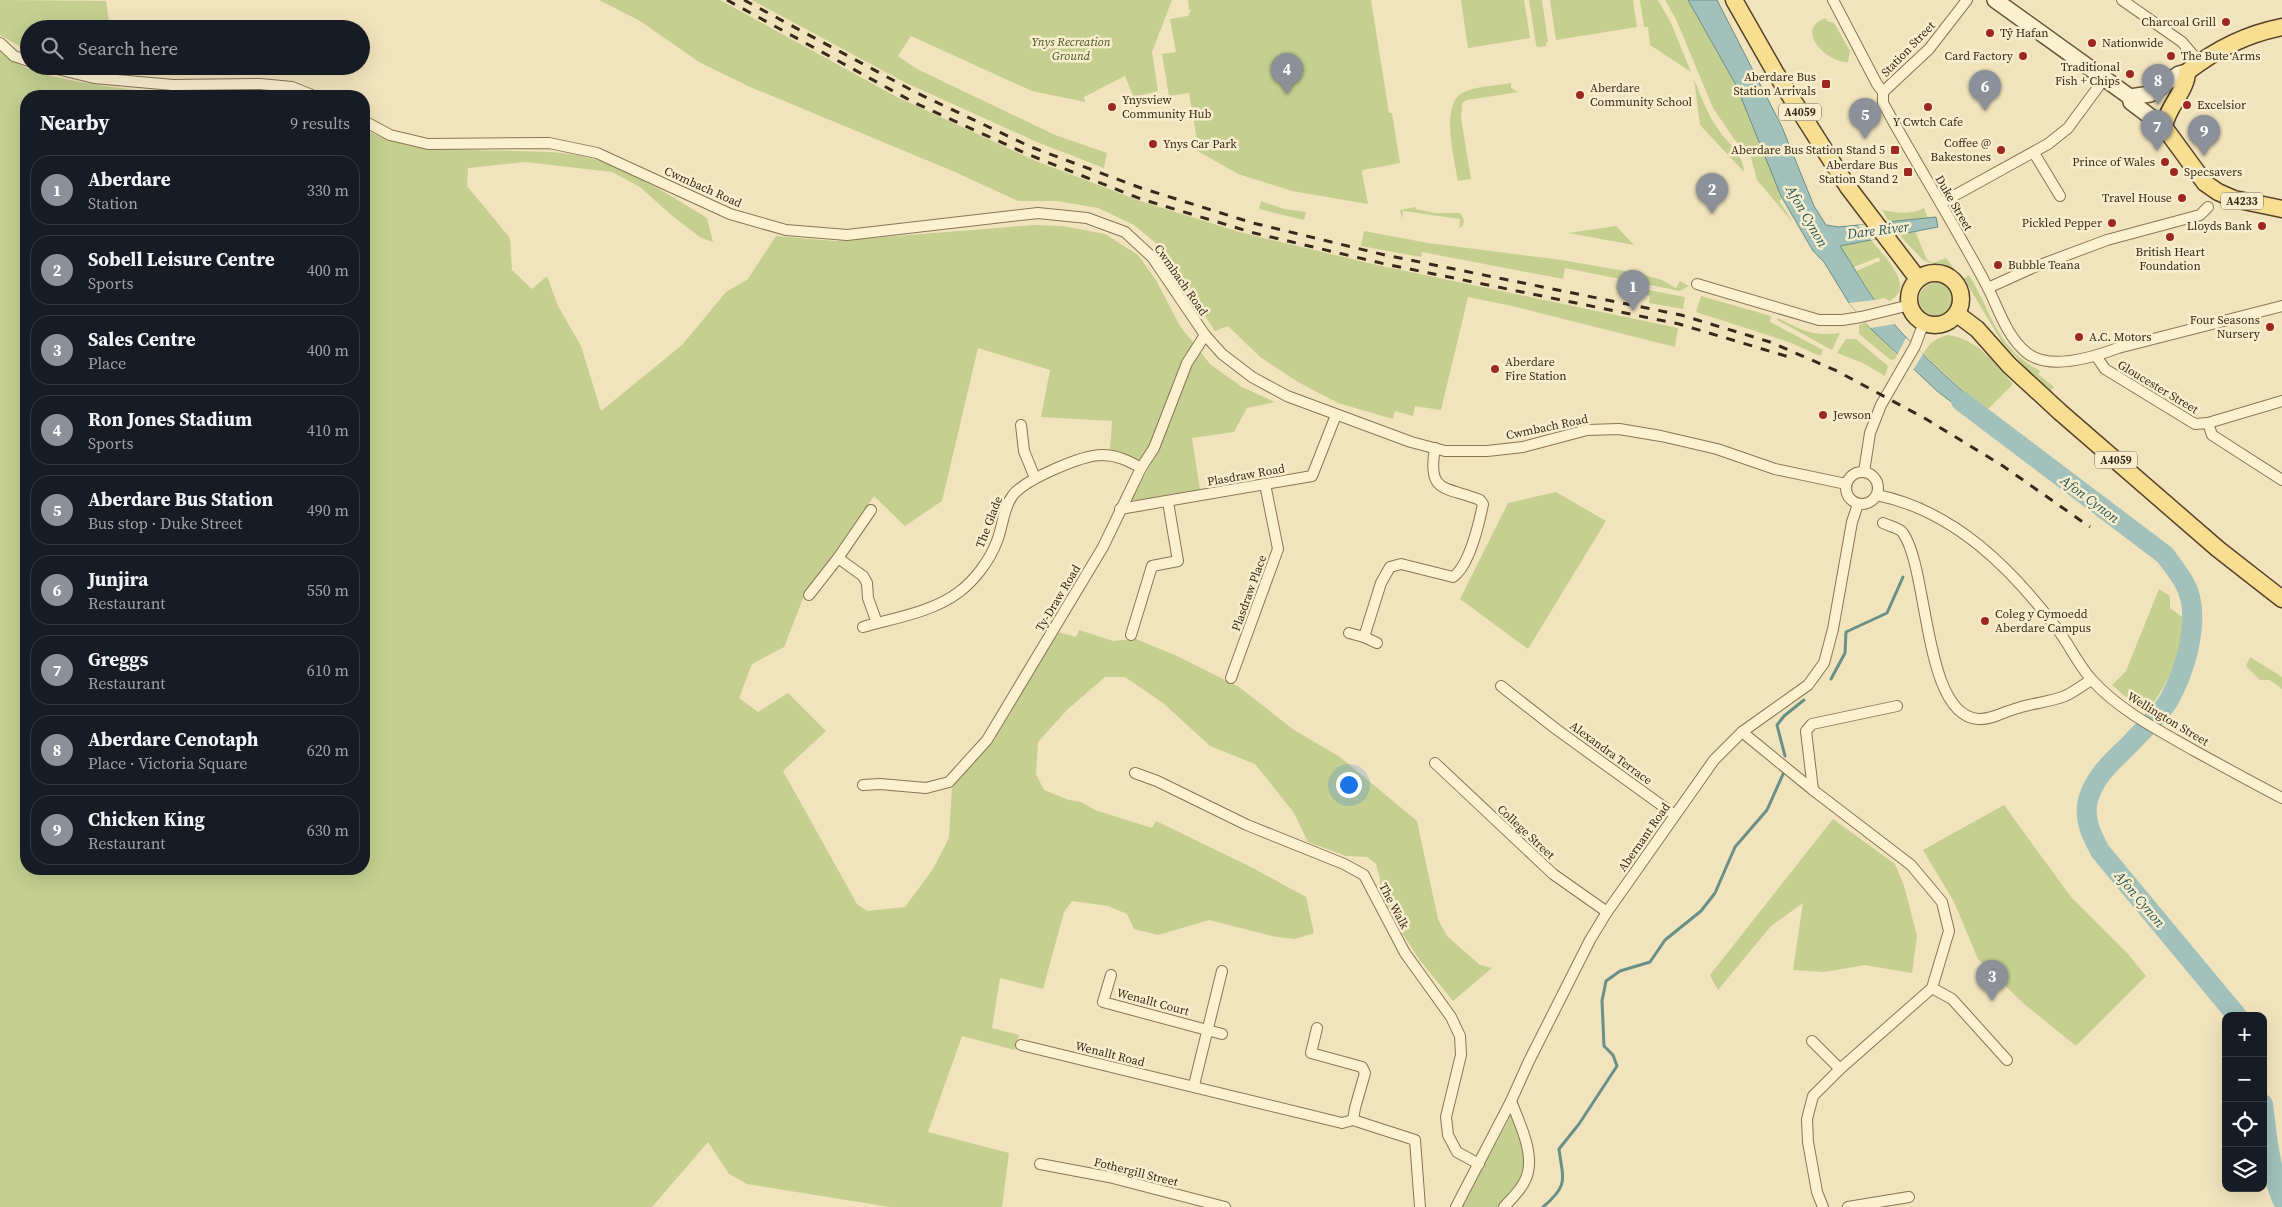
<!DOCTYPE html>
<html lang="en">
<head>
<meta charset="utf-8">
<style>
  body { margin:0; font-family:"Source Serif 4",serif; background:#20242c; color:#f1f3f6 }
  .controls { position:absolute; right:15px; bottom:15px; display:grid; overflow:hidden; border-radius:10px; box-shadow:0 5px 20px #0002 }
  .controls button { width:45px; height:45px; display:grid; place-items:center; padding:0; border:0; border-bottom:1px solid #363941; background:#171b24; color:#f1f3f6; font:25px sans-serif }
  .you { position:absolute; left:1348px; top:784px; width:18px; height:18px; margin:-12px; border:4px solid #fff; border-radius:50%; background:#1a73e8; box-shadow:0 0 0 8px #1a73e833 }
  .badge { display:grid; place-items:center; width:32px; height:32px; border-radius:50%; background:#8c9099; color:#fff; font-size:16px; font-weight:700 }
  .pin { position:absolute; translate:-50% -41px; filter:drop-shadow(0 1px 2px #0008) }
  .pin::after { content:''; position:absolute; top:26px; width:18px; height:15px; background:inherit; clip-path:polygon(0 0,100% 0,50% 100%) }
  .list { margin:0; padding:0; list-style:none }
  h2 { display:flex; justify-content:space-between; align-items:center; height:65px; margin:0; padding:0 20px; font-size:21px }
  h2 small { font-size:16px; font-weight:400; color:#9ea1a6 }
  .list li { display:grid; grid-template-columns:32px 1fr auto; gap:15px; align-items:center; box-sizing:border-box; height:70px; margin:0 10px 10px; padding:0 10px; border:1px solid #363941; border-radius:20px }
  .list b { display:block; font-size:19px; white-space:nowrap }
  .list p { margin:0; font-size:16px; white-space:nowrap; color:#9ea1a6 }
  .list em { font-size:16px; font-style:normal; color:#9ea1a6 }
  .icon { flex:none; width:28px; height:28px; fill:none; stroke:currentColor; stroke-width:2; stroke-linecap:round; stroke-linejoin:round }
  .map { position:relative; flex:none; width:2282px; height:1207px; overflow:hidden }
  .search { position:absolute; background:#171b24; box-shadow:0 5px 20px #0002; left:20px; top:20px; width:350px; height:55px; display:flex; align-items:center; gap:12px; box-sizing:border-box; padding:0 18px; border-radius:28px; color:#9ea1a6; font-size:19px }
  .panel { position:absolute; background:#171b24; box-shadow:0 5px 20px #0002; left:20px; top:90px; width:350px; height:785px; border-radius:20px }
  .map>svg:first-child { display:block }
</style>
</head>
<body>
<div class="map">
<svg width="2282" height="1207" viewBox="0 0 2282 1207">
  <rect width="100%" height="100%" fill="#f1e4bd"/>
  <g fill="#c4cf90">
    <path d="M0,0L106,1L110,29H29V52L0,35Z"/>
    <path d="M599,0H720L897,97L1036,161L1140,201L1243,233L1377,265L1678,328L1675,347L1512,306L1468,297L1441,410L1415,406L1413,416L1395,411L1393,419L1338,403L1298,382L1260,357L1228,326L1215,331L1158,245L1134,225L1098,208L1057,201H1018L955,172L748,86L699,62L640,21Z"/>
    <path d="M752,0H1172L1152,52L1158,91L1139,96L1141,107L1138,108L1125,76L1084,97L1085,102L1032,91L911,36L898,56L917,69L1055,135L1107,153L1104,168L1037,142L904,82Z"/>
    <path d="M1188,0H1371L1389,113H1392L1400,163L1363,170L1362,173L1368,204L1292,191L1238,174L1196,150L1198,146L1189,93L1169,96L1162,54L1176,52L1170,19L1188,16L1191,10H1189Z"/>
    <path d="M1461,0H1524L1530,38L1468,48Z"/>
    <path d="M1529,0H1542L1548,42H1546V46L1537,47L1536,44Z"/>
    <path d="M1550,0H1633L1637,27L1556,40Z"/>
    <path d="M1640,0H1658L1671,23L1691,72L1650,45L1648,27H1644Z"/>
    <path d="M1665,0H1688L1736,85L1783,198L1779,201L1794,224L1757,180L1751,157L1734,139L1713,108L1676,19Z"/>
    <path d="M1826,18L1827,21L1834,23L1850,51L1848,62C1827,63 1793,29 1826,18Z"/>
    <path d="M0,52C21,69 43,74 70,80C100,86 133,90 164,92C206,94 248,90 290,96H26V869H364V129C414,160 517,145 577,155C621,163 669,195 707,218L713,242L701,238L670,214L640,187L612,172L525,162L468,168L467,186L510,238L512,270L532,289L547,276L558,306L581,346L601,411L682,345L726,292L748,279L776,236L835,241L1034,225L1063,226L1105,234L1138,255L1156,280L1180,326L1210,364L1242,387L1275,402L1247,408L1234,432L1192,438L1200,490L1130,501L1151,464L1110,449L1112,421L1041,417L1050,370L978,348L942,501L905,526L874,496L804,596L784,647L752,664L739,698L758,712L788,693L826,731L783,771L857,904L867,911L905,907L933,869L949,838L952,786L990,741L1058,632L1076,637L1079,630L1113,641L1136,639L1177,656L1239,687L1294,730L1340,757L1417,821L1438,919L1447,936L1480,965L1492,968L1453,1001L1419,959L1403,934L1380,892V878L1376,864L1367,857L1346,856L1308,842L1294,813L1255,764L1210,746L1163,703L1125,677H1105L1067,710L1038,742L1036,774L1044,790L1069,800L1081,802L1095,810L1152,828L1156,821L1253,868L1306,897L1314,933L1295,939L1276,937L1209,920L1158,935L1134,929L1127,914L1108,906L1072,901L1064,912L1043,989L1000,978L992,1028L1019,1035L1015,1050L962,1036L928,1132L1009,1153L1002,1207H890L747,1184L729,1174L708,1142L652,1207H0Z"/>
    <path d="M1694,79C1701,96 1707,114 1718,129C1728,144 1743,153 1744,172L1700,125Z"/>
    <path d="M1511,83V88L1518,92L1467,100L1462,103L1461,118L1471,179L1458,181C1455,160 1440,106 1462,93C1475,86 1496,86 1511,83Z"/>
    <path d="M1261,201L1284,209L1306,212L1304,220L1259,209Z"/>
    <path d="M1415,207L1416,209L1435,213H1460L1464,220L1463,226L1459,228L1460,219L1403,211L1402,219L1400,210Z"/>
    <path d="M1924,208L1928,218L1889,222L1882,210C1898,213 1910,215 1924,208Z"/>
    <path d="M1616,226L1634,245L1568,233Z"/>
    <path d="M1364,231L1428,243L1562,260L1636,273L1662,280L1676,288L1680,281L1689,286L1680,291L1565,268L1563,279L1422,252L1421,257L1361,246Z"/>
    <path d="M1915,231L1927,260L1933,263L1946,258L1958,274L1923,260L1900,236Z"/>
    <path d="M1871,240C1880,251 1903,274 1900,289C1899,294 1894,298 1890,301L1884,298L1875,300L1856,271L1880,261L1879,257L1854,267L1840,246Z"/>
    <path d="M1969,275C1993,314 1995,347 2040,371L2038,374L2054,387L2049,393L2002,342L1964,279Z"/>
    <circle cx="1936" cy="300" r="17"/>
    <path d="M1617,284L1685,297L1683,309L1649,303L1650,296L1616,289Z"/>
    <path d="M1701,296L1771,316L1770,322L1823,350L1820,356L1789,342L1696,312Z"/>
    <path d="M1778,318C1801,330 1813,337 1840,333L1832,350L1777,320Z"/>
    <path d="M1866,323L1897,355L1895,359L1891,360L1859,334V325Z"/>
    <path d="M1948,335C1978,339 1994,363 2013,384L1986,411L1923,354C1930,343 1935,338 1948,335Z"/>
    <path d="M1846,339H1856L1888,366L1885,376L1863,363L1837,353Z"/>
    <path d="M1556,492L1606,521L1528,649L1460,599L1508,503Z"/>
    <path d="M2159,589L2170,596V608L2185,619C2182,652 2168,686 2147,711L2133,703L2112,685L2126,671Z"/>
    <path d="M2250,657L2282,677V689L2270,680H2260L2246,666Z"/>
    <path d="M2004,805L2071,897L2128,954L2146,976L2076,1046L2024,1004L1978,959L1954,902L1923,850Z"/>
    <path d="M1833,819L1895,864L1904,886L1917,936L1912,973L1865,965L1824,972L1793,970L1803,903L1771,926L1718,990L1710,975Z"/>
    <path d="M1511,1115C1517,1124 1519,1134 1522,1145C1529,1176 1519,1184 1499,1207H1462Z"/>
  </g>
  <path fill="#a1c1ba" stroke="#688f88" d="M1688,0H1717L1782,127L1814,206L1826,225L1839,227L1936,217L1938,227L1840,246C1852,264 1863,284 1875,301C1907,343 1946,377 1986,411L1978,422L1937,391L1870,328L1849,303L1824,262L1813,251L1781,196L1736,85Z"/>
  <g fill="#f1e4bd">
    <path d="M1889,222L1900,236L1871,240L1858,225Z"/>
    <path d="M1875,300L1895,324L1870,328L1849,303Z"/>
    <path d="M1906,338L1923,354L1913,370L1897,355Z"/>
  </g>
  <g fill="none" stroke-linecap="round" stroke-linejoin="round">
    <g stroke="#688f88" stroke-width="3">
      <path d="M1831,679L1845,653L1846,632L1887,613L1903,577"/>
      <path d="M1785,756L1777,725L1784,716L1804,700"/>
      <path d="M1543,1207C1569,1185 1563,1180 1559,1149L1579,1124L1617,1066L1613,1055L1604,1046L1602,1001L1606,981L1620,971L1650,962L1665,940L1701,911L1715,893L1735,847L1767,810L1784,772"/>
    </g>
    <g stroke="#a1c1ba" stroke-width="20">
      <path d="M1961,401L2165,555C2174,568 2186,581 2190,597C2198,628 2184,673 2169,700C2161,714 2142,731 2131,743C2113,761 2095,775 2088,800C2083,819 2092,836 2100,851L2237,1016"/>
      <path d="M2263,1104C2267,1137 2270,1169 2282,1200"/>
    </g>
    <g stroke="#897455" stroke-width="12">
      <g id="street">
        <path d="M1833,0L1877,84L1883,92V103C1917,165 1955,225 1988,288C1999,310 2007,337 2027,353C2050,371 2094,357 2118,348L2282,306"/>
        <path d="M2122,0L2182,42L2199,62"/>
        <path d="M0,43L14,56L29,61"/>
        <path d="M45,66L94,78L173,85L260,84L292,87L314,96"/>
        <path d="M1883,92L1929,49L1967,0"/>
        <path d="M364,121L390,135L428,144L549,143L597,153L730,214L786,230L847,235L1038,213L1087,218L1125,232L1152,257L1205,335L1222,354L1252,377L1287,396L1411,442L1445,451H1487L1523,447L1587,430L1619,429L1661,436L1717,449L1775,469L1846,484"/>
        <path d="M2034,153L2060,196"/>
        <path d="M1941,203L2048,144L2068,128L2104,79"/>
        <path d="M1697,284L1819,320H1842L1861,317L1910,305"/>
        <path d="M1988,288L2032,268L2107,240L2200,215L2208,207"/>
        <path d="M2096,356L2105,369L2195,424L2208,423L2282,401"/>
        <path d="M2208,423L2212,435L2282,480"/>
        <path d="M1021,425L1024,451L1035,478"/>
        <circle cx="1862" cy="488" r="16"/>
        <path d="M1864,472L1870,433L1881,405L1915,346L1924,322"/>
        <path d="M1877,495C1955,511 2012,569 2058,630C2070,646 2079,666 2092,680C2120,711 2160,731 2195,751C2224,767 2253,783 2282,798"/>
        <path d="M1120,509L1312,476L1336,415"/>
        <path d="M1883,523C1889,526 1900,528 1903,533C1929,570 1923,715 1978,719C1992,720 2005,711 2018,708C2033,703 2050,702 2065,696C2074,692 2083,685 2091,680"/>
        <path d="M838,558L871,510"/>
        <path d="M809,595L838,558L863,576L867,583L868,598L877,623"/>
        <path d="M863,627C894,618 933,612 959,592C975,580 990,560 997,541C1003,526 1003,508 1013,495C1026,479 1082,455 1102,455C1117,455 1129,461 1141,468"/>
        <path d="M1349,633L1364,637L1381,583L1390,567L1401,564L1453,577C1469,566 1479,524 1483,504L1480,500C1445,486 1427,494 1435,448"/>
        <path d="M1131,635L1152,566L1178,561L1168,502"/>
        <path d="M1364,637L1377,643"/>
        <path d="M1231,678L1278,549L1265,484"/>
        <path d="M1501,686L1556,729L1675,815"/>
        <path d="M1742,732L1813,790L1911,865L1942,902L1949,931L1932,988L1840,1069L1813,1096L1807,1119L1808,1142L1817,1192L1823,1207"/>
        <path d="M1435,763L1553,874L1607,912"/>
        <path d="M1135,773L1157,781L1247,825L1344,864L1364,875L1405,953L1451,1017L1460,1036L1461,1055L1446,1117L1448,1135L1457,1152L1479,1164"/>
        <path d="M863,785L880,784L926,788L949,782L987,740L1103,547L1141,468L1154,448L1187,363L1205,335"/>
        <path d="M1813,790L1806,731L1812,724L1897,706"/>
        <path d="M1111,975L1103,1002L1222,1034"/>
        <path d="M1932,988L1952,999L2007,1060"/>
        <path d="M1317,1028L1311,1053L1362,1067L1365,1073L1355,1108L1353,1120"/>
        <path d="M1812,1041L1840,1069"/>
        <path d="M1021,1045L1342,1123L1353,1120"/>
        <path d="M1194,1085L1222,971"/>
        <path d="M1353,1120L1415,1140L1420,1207"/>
        <path d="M1040,1164L1109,1177L1225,1207"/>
        <path d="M1456,1207L1511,1101L1529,1061L1590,940L1607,912L1714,760L1742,732L1808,685L1824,663L1833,629L1852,522L1858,504"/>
        <path d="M1504,1207C1513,1197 1525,1186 1528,1172C1533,1150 1519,1122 1511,1101"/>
        <path d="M1848,1207L1909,1197"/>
      </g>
    </g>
    <g stroke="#6b5538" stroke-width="18">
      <g id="secondary">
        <path d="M1995,0L2130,97L2131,102L2164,127"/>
        <path d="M2130,97L2150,94L2179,74L2187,72"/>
      </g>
    </g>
    <g stroke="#56412a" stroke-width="19">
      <g id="primary">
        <path d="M1734,0L1775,72L1848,187L1918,279"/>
        <path d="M2282,27C2246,34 2216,49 2187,72C2187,90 2167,107 2164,127L2205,183L2218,192L2234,199L2282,209"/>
        <circle cx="1935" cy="299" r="26"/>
        <path d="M1957,314L1977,329L2009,365L2060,412L2218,549L2282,599"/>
      </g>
    </g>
    <use href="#street" stroke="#fbf1d0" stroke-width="10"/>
    <use href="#secondary" stroke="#fbf1d0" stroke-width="15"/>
    <use href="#primary" stroke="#f8de91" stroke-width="16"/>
    <g stroke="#382a1b" stroke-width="3" stroke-dasharray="9 9" stroke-linecap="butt">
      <path d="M727,0L915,103L1027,154L1141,199L1254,233L1385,264L1679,324L1789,357"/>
      <path d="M744,0L917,93L1031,147L1141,188L1253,223L1385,255L1681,315L1770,342L1837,371L1926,419L2003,466L2090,527"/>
    </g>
  </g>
  <g fill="#9c2821" stroke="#f8eecd" stroke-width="2">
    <circle cx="2226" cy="22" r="5"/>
    <circle cx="1990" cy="33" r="5"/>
    <circle cx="2092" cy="43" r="5"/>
    <circle cx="2023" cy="56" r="5"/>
    <circle cx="2171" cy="56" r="5"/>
    <circle cx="2130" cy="74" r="5"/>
    <rect x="1821" y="79" width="10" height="10" rx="2.5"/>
    <circle cx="1580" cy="95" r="5"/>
    <circle cx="2187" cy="105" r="5"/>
    <circle cx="1112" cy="107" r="5"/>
    <circle cx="1928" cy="107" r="5"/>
    <circle cx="1153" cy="144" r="5"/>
    <rect x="1890" y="145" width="10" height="10" rx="2.5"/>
    <circle cx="2001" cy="150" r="5"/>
    <circle cx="2165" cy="162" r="5"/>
    <rect x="1903" y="167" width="10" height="10" rx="2.5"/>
    <circle cx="2174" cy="172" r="5"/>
    <circle cx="2182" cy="198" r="5"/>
    <circle cx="2112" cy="223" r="5"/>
    <circle cx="2262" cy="226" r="5"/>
    <circle cx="2170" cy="237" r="5"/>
    <circle cx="1998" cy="265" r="5"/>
    <circle cx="2270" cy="327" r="5"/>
    <circle cx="2079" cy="337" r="5"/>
    <circle cx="1495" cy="369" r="5"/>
    <circle cx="1823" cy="415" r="5"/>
    <circle cx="1985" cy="621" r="5"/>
  </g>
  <g text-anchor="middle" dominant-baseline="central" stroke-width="5" stroke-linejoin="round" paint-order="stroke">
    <g fill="#f8eecd" stroke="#726550" stroke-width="1">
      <rect x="1779" y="103.5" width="42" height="17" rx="4"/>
      <rect x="2221" y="192.5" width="42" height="17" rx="4"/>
      <rect x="2095" y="451.5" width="42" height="17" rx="4"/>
    </g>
    <g font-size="11" font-weight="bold" fill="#382a1b">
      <text x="1800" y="112">A4059</text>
      <text x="2242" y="201">A4233</text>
      <text x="2116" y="460">A4059</text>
    </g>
    <g font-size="12" fill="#382a1b" stroke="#f8eecd" text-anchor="start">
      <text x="2216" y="22" text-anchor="end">Charcoal Grill</text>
      <text x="2000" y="33">Tŷ Hafan</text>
      <text x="2102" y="43">Nationwide</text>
      <text x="2013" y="56" text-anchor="end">Card Factory</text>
      <text x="2181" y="56">The Bute Arms</text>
      <text x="2120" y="67" text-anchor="end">Traditional<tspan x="2120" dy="14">Fish + Chips</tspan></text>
      <text x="1816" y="77" text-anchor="end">Aberdare Bus<tspan x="1816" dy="14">Station Arrivals</tspan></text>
      <text x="1590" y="88">Aberdare<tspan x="1590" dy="14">Community School</tspan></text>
      <text x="1122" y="100">Ynysview<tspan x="1122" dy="14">Community Hub</tspan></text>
      <text x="2197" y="105">Excelsior</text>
      <text x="1928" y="122" text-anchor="middle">Y Cwtch Cafe</text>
      <text x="1991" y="143" text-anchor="end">Coffee @<tspan x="1991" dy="14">Bakestones</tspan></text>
      <text x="1163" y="144">Ynys Car Park</text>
      <text x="1885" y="150" text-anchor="end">Aberdare Bus Station Stand 5</text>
      <text x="2155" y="162" text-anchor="end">Prince of Wales</text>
      <text x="1898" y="165" text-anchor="end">Aberdare Bus<tspan x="1898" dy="14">Station Stand 2</tspan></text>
      <text x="2184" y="172">Specsavers</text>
      <text x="2172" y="198" text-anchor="end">Travel House</text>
      <text x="2102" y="223" text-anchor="end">Pickled Pepper</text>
      <text x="2252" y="226" text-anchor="end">Lloyds Bank</text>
      <text x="2170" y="252" text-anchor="middle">British Heart<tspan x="2170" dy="14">Foundation</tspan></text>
      <text x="2008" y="265">Bubble Teana</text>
      <text x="2260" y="320" text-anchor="end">Four Seasons<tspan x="2260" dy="14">Nursery</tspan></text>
      <text x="2089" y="337">A.C. Motors</text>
      <text x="1505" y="362">Aberdare<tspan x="1505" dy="14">Fire Station</tspan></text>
      <text x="1833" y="415">Jewson</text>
      <text x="1995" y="614">Coleg y Cymoedd<tspan x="1995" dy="14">Aberdare Campus</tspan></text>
    </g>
    <g font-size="12" font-style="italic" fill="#455520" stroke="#f8eecd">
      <text x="1071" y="42">Ynys Recreation<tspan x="1071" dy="14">Ground</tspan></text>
    </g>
    <g font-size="12" fill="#382a1b" stroke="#f8eecd">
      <text transform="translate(1908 49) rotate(-46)">Station Street</text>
      <text transform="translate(703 187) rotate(24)">Cwmbach Road</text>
      <text transform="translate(1954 203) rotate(60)">Duke Street</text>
      <text transform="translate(1181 280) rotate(55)">Cwmbach Road</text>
      <text transform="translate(2158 387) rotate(31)">Gloucester Street</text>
      <text transform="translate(1547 427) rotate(-12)">Cwmbach Road</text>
      <text transform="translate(1246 475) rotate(-10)">Plasdraw Road</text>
      <text transform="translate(989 522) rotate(-69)">The Glade</text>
      <text transform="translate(1249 593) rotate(-70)">Plasdraw Place</text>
      <text transform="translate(1058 598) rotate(-59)">Ty-Draw Road</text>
      <text transform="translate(2168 719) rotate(31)">Wellington Street</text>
      <text transform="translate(1611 753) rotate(36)">Alexandra Terrace</text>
      <text transform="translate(1526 832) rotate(43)">College Street</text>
      <text transform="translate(1644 837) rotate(-55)">Abernant Road</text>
      <text transform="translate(1394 906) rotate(62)">The Walk</text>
      <text transform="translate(1153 1002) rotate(15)">Wenallt Court</text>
      <text transform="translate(1110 1054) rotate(14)">Wenallt Road</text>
      <text transform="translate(1136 1172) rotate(14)">Fothergill Street</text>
    </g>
    <g font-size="14" font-style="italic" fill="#295958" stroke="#f8eecd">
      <text transform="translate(1807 216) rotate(60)">Afon Cynon</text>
      <text transform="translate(1878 230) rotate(-7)">Dare River</text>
      <text transform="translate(2090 499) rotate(37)">Afon Cynon</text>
      <text transform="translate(2140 899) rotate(50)">Afon Cynon</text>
    </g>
  </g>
</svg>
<div class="controls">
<button>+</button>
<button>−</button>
<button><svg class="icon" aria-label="locate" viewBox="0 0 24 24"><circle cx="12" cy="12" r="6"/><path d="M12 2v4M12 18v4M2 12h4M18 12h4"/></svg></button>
<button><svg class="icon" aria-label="layers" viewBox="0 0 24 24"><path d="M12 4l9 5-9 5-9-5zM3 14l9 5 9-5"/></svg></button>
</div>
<div class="you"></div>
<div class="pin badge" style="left:1633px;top:311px">1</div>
<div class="pin badge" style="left:1712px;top:214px">2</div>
<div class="pin badge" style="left:1992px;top:1001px">3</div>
<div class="pin badge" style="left:1287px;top:94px">4</div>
<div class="pin badge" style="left:1865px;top:139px">5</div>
<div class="pin badge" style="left:1985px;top:111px">6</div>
<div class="pin badge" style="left:2157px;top:151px">7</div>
<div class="pin badge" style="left:2158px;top:105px">8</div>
<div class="pin badge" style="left:2204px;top:156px">9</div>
<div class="search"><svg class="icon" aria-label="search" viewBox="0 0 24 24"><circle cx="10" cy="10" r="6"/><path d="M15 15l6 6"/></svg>Search here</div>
<section class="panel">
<h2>Nearby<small>9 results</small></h2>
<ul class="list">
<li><span class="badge">1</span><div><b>Aberdare</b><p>Station</p></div><em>330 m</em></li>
<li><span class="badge">2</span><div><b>Sobell Leisure Centre</b><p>Sports</p></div><em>400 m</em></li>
<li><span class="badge">3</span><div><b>Sales Centre</b><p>Place</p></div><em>400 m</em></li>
<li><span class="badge">4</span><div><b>Ron Jones Stadium</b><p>Sports</p></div><em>410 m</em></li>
<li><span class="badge">5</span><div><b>Aberdare Bus Station</b><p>Bus stop · Duke Street</p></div><em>490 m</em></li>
<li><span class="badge">6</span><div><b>Junjira</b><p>Restaurant</p></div><em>550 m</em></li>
<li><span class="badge">7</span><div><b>Greggs</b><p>Restaurant</p></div><em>610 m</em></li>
<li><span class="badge">8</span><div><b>Aberdare Cenotaph</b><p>Place · Victoria Square</p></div><em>620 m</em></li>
<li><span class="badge">9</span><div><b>Chicken King</b><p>Restaurant</p></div><em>630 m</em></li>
</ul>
</section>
</div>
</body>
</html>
